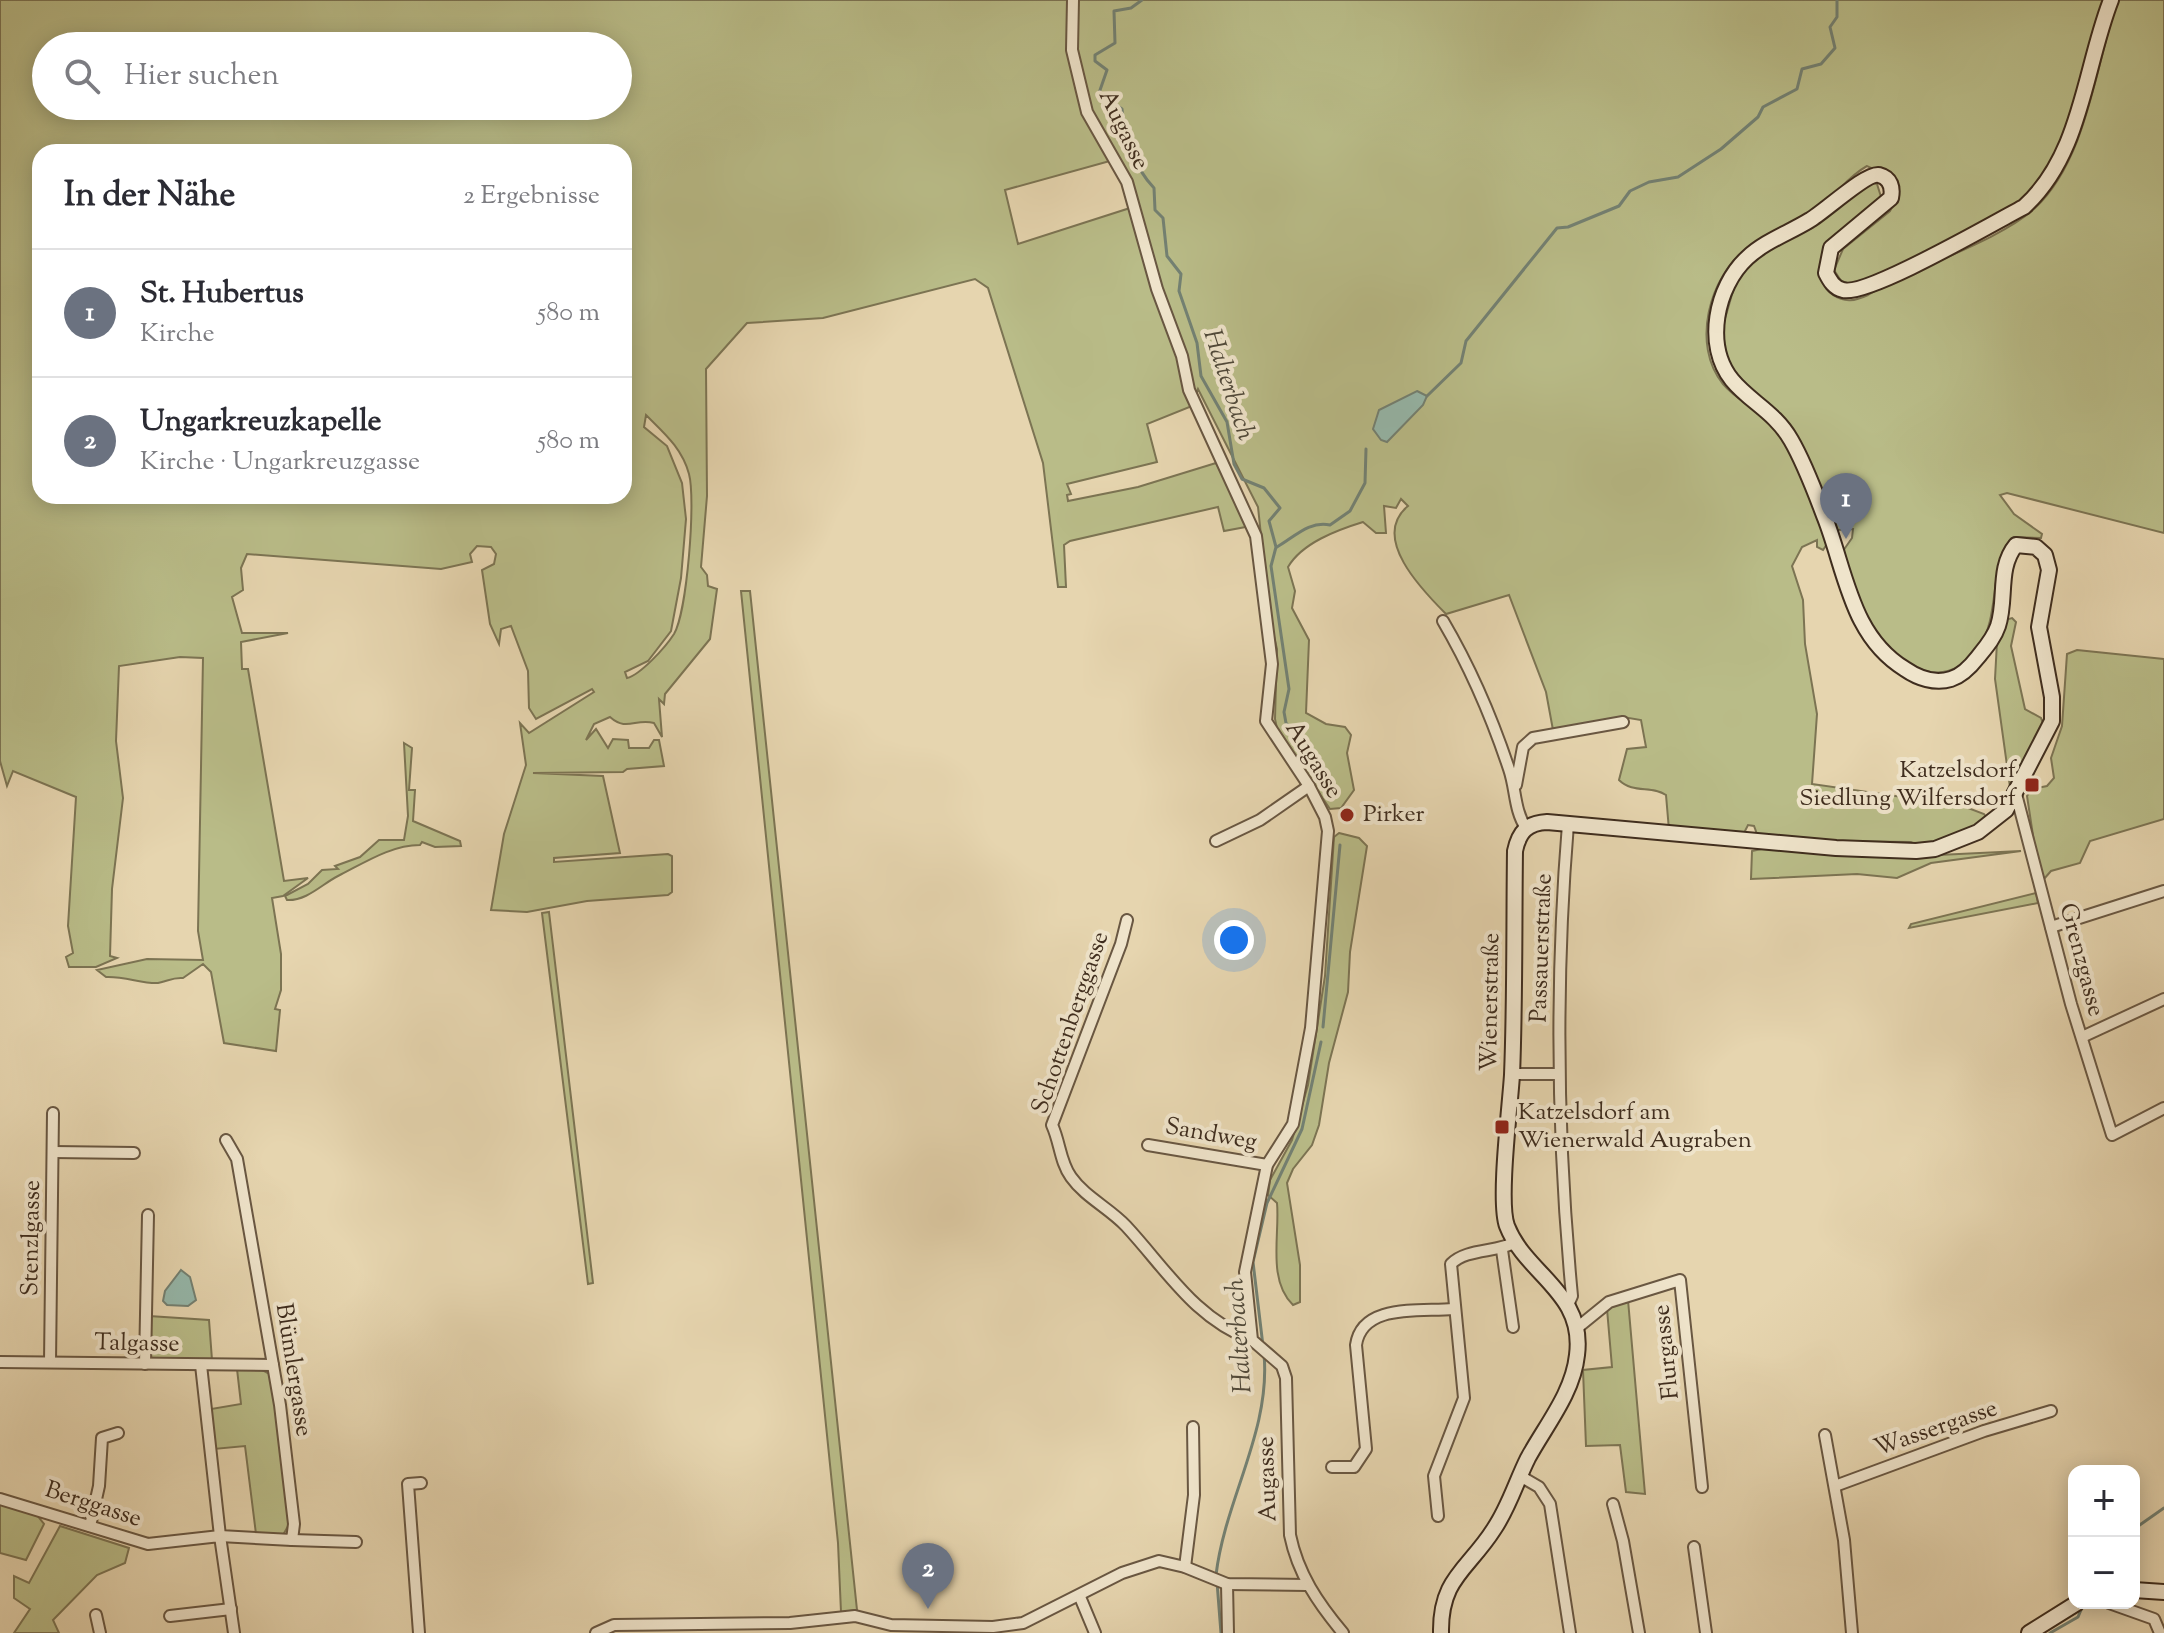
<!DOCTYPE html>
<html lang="de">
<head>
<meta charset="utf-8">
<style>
  body { margin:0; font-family:"Sorts Mill Goudy",serif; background:#f2f2f3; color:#2b2b33 }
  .controls { position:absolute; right:24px; bottom:24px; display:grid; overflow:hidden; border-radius:16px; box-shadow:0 4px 20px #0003 }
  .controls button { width:72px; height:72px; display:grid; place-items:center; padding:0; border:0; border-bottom:2px solid #e1e1e2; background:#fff; color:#2b2b33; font:40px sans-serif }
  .you { position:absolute; left:1234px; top:940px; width:28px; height:28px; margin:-20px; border:6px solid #fff; border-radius:50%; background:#1a73e8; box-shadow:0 0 0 12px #1a73e833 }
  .badge { display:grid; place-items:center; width:52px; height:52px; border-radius:50%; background:#8f2418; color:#fff; font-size:26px; font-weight:700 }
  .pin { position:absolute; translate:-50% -66px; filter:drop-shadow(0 2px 4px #0008) }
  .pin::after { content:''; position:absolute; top:42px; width:28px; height:24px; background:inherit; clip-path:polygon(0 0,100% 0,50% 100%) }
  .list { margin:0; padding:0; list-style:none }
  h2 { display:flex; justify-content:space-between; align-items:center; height:104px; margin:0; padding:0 32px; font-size:34px }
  h2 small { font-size:26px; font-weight:400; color:#7c7c81 }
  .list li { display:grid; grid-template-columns:52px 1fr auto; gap:24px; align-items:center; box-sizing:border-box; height:128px; padding:0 32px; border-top:2px solid #e1e1e2 }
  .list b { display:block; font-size:30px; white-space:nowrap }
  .list p { margin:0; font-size:26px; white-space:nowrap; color:#7c7c81 }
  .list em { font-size:26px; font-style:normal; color:#7c7c81 }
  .icon { flex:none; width:44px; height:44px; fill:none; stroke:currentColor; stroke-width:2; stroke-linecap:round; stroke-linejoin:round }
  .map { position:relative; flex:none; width:2164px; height:1633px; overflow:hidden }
  .search { position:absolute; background:#fff; box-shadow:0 4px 20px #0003; left:32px; top:32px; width:600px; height:88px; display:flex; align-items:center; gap:20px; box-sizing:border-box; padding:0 28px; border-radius:44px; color:#7c7c81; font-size:30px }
  .panel { position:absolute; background:#fff; box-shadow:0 4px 20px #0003; left:32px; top:144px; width:600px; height:360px; border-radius:24px }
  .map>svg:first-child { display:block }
</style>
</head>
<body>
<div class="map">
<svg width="2164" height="1633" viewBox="0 0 2164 1633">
  <rect width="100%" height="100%" fill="#e6d5af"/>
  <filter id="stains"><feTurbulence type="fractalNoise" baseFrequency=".0025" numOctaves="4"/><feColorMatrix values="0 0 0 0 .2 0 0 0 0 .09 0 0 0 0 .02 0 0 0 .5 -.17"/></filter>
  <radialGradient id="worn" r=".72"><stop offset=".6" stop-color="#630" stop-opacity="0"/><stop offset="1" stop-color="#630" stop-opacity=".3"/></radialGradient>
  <g fill="#b9bc88" stroke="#7c7453" stroke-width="2" fill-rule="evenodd">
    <path d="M0,0H2103L2065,132L2052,161L2022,204L1872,282L1843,284L1834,270L1843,249L1890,211L1895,201L1889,176L1867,166C1847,177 1835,197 1816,209C1793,223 1768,232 1747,248C1709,277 1691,345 1723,384C1739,403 1764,411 1778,432C1800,465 1813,507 1827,544L1823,550L1817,547V540L1802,547L1792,566L1803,600L1805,644L1817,714L1812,784L1902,797L1921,790L1984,814L1988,820C1968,829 1932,854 1911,842L1826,841L1757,834L1754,826L1748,825L1744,833L1669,830L1666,795C1652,785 1633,794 1619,780L1627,749L1646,747L1641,720L1623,717L1553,730L1546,692L1509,595L1446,614C1422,590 1370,537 1408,506L1401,499L1396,508L1384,506L1386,533H1376L1363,522C1337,530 1302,543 1288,567L1295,591L1292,608L1309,640L1306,713L1326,724L1345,727L1351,735L1347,753L1354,790L1341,808L1330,809L1278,733L1275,719L1277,649L1270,620L1258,507L1198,389L1192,406L1147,424L1157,462L1067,484L1071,494L1067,495L1068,501L1138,487L1216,463L1251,526L1224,531L1218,507L1070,541L1064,545L1066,587H1058L1043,463L988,288L975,279L823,318L747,323L706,369L707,496L701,567L707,575L708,586L717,589L710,639L665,694L664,704L659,699L662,737L654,723C635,718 627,732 610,717L594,724L586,740L596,729L608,748L613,739L628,740L629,748H649L654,740H659L664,766L627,769L623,772L533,773L603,776L620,853L554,858V862L668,854L672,856V892L668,895L587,901L527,912L491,910L504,834L526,765L520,723L529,733L594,692L592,689L536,719L529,708L528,671L511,626L501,629L499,644L490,624L482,570L494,564L496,554L491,547L477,546L470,554L472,562L441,569L247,554L241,568L243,590L232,597L242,633H288L241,642L242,669H248L284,881L308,878L283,896L272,898L281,954V990L275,1009L280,1010L276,1051L224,1043L211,972L203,964L183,978C173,977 168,981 158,983C143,984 124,976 106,977L97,970L147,959L203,960L198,931L203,658L180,657L119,666L116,741L123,798L112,889L110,956L117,958L96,967H69L66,957L73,953L68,926L76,797L13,771L7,786L0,761ZM46,46H618V106H46ZM40,152H624V496H40ZM1117,159L1133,207L1018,244L1005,190ZM646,415C664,433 682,448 689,474C696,500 687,612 674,634C665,648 640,675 627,678L625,672L648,661L671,631L681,578L686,519L682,483L667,446L644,427Z"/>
    <path d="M2118,0H2164V533L2007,493L2000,495L2014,514L2042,534L2041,538L2014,537C1987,556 2003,616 1977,650C1951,682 1923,677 1894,653C1888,647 1880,642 1876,636C1860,612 1849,579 1843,551L1852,538L1853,529L1837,530L1793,438L1731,371L1720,336L1737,277L1760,254L1812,228L1869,182L1877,184L1882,200C1865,215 1799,271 1833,295C1845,303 1855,301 1868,295C1914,267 1998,242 2035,208C2088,158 2095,65 2118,0Z"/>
    <path d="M741,591H750L857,1610L841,1612L838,1543Z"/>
    <path d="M2012,618L2016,622L2011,646L2025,709L2041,718L2044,725L2010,787L1995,679L1997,642L2005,620Z"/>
    <path d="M2077,650L2164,659V819L2090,841L2080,863L2051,871L2044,879L2036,855L2027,796L2032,789L2047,786L2054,778L2051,758L2062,726L2067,654Z"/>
    <path d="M404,743L412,748L409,790H415L413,821L460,841L461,846L435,847L422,842L420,845C391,845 364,863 338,876C322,884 307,901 287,900L285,896L308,884L322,870L338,869L335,866L360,857L379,840H404L408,816Z"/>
    <path d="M1339,833L1359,838L1367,846L1350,952L1348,992L1329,1063L1319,1125L1312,1145L1293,1169L1287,1183L1300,1265V1302L1293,1305C1267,1280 1280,1234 1277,1203L1268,1195L1270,1180L1292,1140L1308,1085L1325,976L1334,837Z"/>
    <path d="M1771,847L1897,857L2021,851L1931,863L1897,878L1857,874L1751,879L1752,851Z"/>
    <path d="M2036,893L2038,903L1909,928L1911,924Z"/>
    <path d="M549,912L593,1283L588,1284L542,913Z"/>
    <path d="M1628,1300L1645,1494L1626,1492L1620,1445L1586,1446L1583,1370L1612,1367L1607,1309Z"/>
    <path d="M149,1316L209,1320L212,1360L153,1359L149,1354Z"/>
    <path d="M237,1369L262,1370L271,1375L275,1389L291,1521L283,1535L256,1534L245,1446L214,1449L211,1409L241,1404Z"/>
    <path d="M0,1503L36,1514L44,1524L26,1560L0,1553Z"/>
    <path d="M60,1526L129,1548L125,1563L97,1575L53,1620L59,1633H14L30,1609L14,1598V1576L29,1583Z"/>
  </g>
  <g fill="#96b9ac" stroke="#738173" stroke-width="2">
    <path d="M1417,391L1427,396L1423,405L1387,442L1381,440L1373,429L1379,410Z"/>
    <path d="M181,1270L190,1277L196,1300L188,1306L167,1305L163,1301L165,1291Z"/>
  </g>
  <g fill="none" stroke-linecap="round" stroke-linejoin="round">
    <g stroke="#738173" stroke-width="3">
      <path d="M1142,0L1131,8L1114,11L1115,43L1095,55V61L1107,70L1099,93L1122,109C1124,137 1134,167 1154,188L1155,210L1163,218L1167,256L1181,274L1179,291L1197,343L1201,376L1227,422L1234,464L1242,479L1264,488L1280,508L1269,521L1276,547L1271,566L1289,689L1284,712L1286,723L1328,773L1334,797"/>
      <path d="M1427,396L1461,363L1466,341L1557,228L1568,227L1619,206L1630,191L1649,182L1678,177L1721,149L1758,117L1763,107L1797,89L1802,69L1821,64L1835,48L1830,27L1837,17V0"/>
      <path d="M1277,547C1293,538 1310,520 1330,525L1350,511L1365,483L1366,449"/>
      <path d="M1323,1027L1340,845"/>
      <path d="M1263,1346L1253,1262L1267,1203L1302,1129L1321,1042"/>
      <path d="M2134,1529L2164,1508"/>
      <path d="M1216,1575C1225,1499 1271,1431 1264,1354"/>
      <path d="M1217,1582L1221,1633"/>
      <path d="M2050,1633L2078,1617L2084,1603"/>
    </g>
    <g stroke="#695742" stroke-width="14">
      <g id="street">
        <path d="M1073,0L1072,50L1087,112L1127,182L1157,289L1182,356L1189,390L1256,536L1272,664L1266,721L1309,786L1325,817L1328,831L1311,1028L1293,1124L1267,1165L1245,1272L1252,1340L1282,1366L1286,1378L1290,1535C1298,1574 1318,1603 1343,1633"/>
        <path d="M1443,621C1470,667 1492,718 1509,769C1516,789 1514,810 1526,828"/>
        <path d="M1516,785L1523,747L1533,738L1623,722"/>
        <path d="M2016,794L2071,1004L2112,1135L2164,1108"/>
        <path d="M1568,824C1555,982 1557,1139 1572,1296L1568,1305"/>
        <path d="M1216,841L1260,820L1309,786"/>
        <path d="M1127,920L1121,944L1052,1125C1060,1142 1060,1162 1071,1177C1085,1197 1109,1208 1126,1226C1166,1269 1194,1318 1252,1340"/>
        <path d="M2051,927L2164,891"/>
        <path d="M2082,1037L2164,999"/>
        <path d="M1512,1074H1558"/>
        <path d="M1148,1145L1267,1165"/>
        <path d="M53,1152L134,1153"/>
        <path d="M1502,1250L1513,1327"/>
        <path d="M1577,1328L1609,1302L1680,1280L1702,1487"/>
        <path d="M0,1362L273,1365"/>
        <path d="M50,1362L53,1113"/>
        <path d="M145,1364L148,1215"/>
        <path d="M201,1365L220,1536L292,1540L294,1524L280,1405L237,1159L226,1140"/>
        <path d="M1825,1435L1844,1540L1852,1633"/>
        <path d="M1332,1467H1354L1366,1449L1356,1345C1362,1303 1420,1312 1453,1309"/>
        <path d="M1520,1476L1539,1487L1550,1504L1570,1633"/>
        <path d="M1835,1486L1984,1431L2051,1411"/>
        <path d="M0,1499L148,1544L220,1536L234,1633"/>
        <path d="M1613,1504L1623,1541L1639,1633"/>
        <path d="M1438,1516L1434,1476L1464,1398L1451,1264C1467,1248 1496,1253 1516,1242"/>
        <path d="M90,1526L99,1486L102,1438L118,1433"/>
        <path d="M292,1540L356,1542"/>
        <path d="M1694,1547L1706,1633"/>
        <path d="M1185,1567L1194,1495L1193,1427"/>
        <path d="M1227,1584L1228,1633"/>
        <path d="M1080,1597L1095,1633"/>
        <path d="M2109,1603L2154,1619L2160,1633"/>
        <path d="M96,1615L100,1633"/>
        <path d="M170,1616L231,1609"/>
        <path d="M419,1633L408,1484L421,1483"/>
        <path d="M596,1633L614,1625L790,1623L855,1616L891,1625L993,1627L1023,1623L1122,1573L1159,1561L1185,1567L1227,1584L1307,1585"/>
      </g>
    </g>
    <g stroke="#3f2d1e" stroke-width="18">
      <g id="secondary">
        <path d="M2134,1590L2164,1592"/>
        <path d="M1441,1633C1440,1578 1468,1570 1494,1529C1509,1507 1516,1482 1528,1458C1546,1425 1573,1393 1577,1355C1585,1292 1526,1275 1507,1226C1498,1202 1510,1107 1512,1075C1515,1001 1514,926 1515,851C1519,832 1527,823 1547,822L1836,848L1916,851L1935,849L1978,832L2006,810L2052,721V697L2039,627L2049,570L2045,555L2036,547L2016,545C1997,568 2007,599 1998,626C1994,638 1986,647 1978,657C1971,666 1961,676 1951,679C1935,684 1918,678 1905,669C1851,636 1846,572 1825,518C1815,492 1805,464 1791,440C1775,412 1750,402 1732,380C1704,345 1716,287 1747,258C1765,241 1789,233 1810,220C1824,212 1867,172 1879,175C1891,178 1893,188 1891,198L1831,248L1826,273C1830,281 1834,288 1843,290C1867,297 1995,222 2024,207C2082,154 2084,69 2111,0"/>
        <path d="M2029,1633L2077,1603"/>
      </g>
    </g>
    <use href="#street" stroke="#efe4cb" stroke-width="10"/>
    <use href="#secondary" stroke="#efe4cb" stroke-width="14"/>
  </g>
  <g fill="#8f2418" stroke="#efe4cb" stroke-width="3">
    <rect x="2024" y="777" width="16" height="16" rx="4"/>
    <circle cx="1347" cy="815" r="8"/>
    <rect x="1494" y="1119" width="16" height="16" rx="4"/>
  </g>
  <g text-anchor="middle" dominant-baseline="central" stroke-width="8" stroke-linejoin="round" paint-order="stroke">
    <g font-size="24" fill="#3f2d1e" stroke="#efe4cb">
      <text transform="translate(1123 130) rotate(64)">Augasse</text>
      <text transform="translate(1313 760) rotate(58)">Augasse</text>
      <text transform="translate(1542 948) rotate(-88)">Passauerstraße</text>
      <text transform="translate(2081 960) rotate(75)">Grenzgasse</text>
      <text transform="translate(1491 1002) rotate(-89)">Wienerstraße</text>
      <text transform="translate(1071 1023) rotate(-71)">Schottenberggasse</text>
      <text transform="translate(1211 1135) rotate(10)">Sandweg</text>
      <text transform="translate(32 1238) rotate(-89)">Stenzlgasse</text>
      <text transform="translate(137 1344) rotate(1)">Talgasse</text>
      <text transform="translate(1667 1352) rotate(-96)">Flurgasse</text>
      <text transform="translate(293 1370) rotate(81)">Blümlergasse</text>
      <text transform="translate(1936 1429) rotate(-19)">Wassergasse</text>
      <text transform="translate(1268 1479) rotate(-92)">Augasse</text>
      <text transform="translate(93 1505) rotate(18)">Berggasse</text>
    </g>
    <g font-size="24" fill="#3f2d1e" stroke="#efe4cb" text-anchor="start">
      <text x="2016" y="771" text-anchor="end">Katzelsdorf<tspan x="2016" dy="28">Siedlung Wilfersdorf</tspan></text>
      <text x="1363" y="815">Pirker</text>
      <text x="1518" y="1113">Katzelsdorf am<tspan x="1518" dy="28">Wienerwald Augraben</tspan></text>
    </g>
    <g font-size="26" font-style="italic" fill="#50493a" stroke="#efe4cb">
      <text transform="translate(1228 385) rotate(72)">Halterbach</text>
      <text transform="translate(1240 1336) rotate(-94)">Halterbach</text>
    </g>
  </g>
  <rect width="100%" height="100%" filter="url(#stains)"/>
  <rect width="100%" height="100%" fill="url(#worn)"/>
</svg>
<div class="controls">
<button>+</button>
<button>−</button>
</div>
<div class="you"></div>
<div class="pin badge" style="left:1846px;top:539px;background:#6b7280">1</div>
<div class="pin badge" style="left:928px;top:1609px;background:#6b7280">2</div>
<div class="search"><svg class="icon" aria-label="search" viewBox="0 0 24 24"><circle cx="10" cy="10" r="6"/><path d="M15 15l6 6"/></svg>Hier suchen</div>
<section class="panel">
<h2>In der Nähe<small>2 Ergebnisse</small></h2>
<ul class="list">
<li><span class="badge" style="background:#6b7280">1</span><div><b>St. Hubertus</b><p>Kirche</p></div><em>580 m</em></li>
<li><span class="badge" style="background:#6b7280">2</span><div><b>Ungarkreuzkapelle</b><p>Kirche · Ungarkreuzgasse</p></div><em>580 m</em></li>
</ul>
</section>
</div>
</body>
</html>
